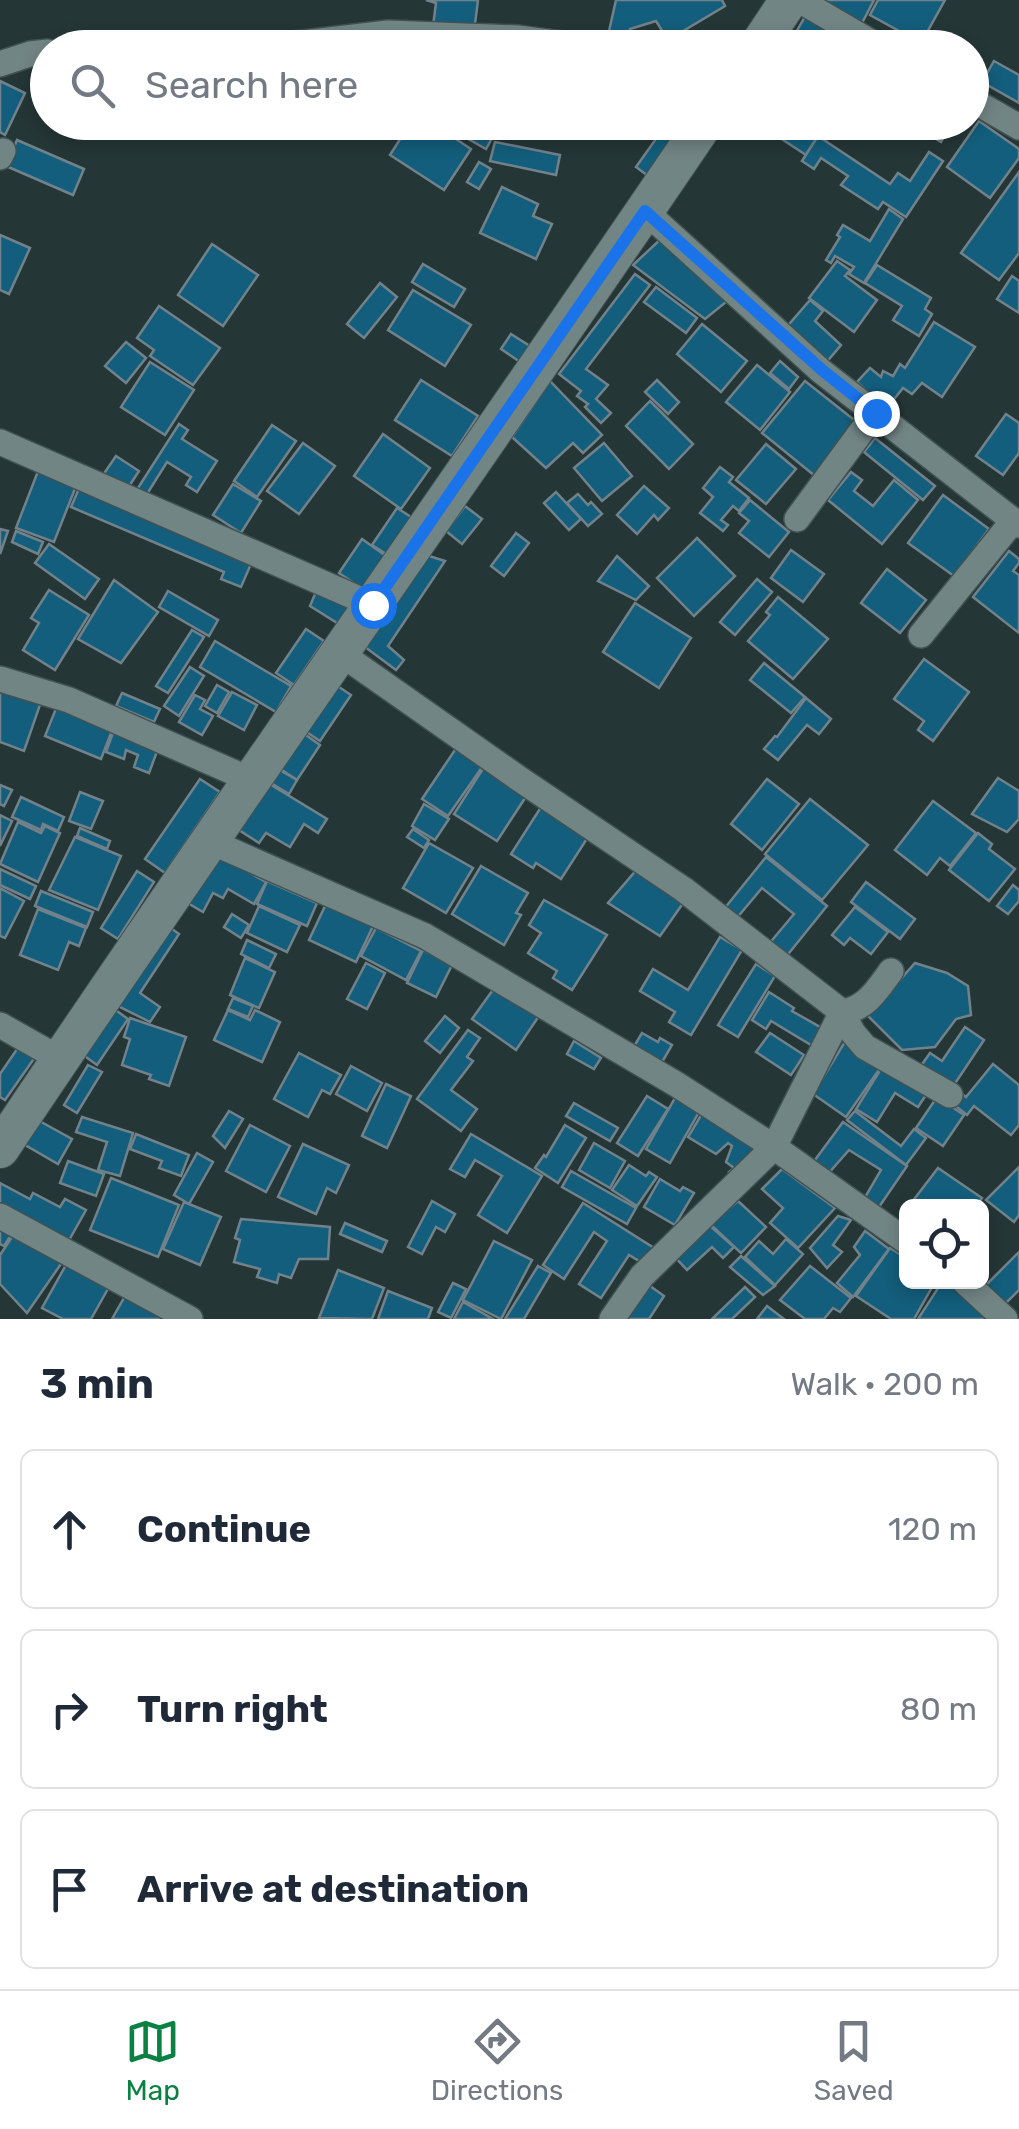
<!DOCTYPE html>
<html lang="en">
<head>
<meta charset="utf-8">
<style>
  body { margin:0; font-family:Rubik,sans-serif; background:#f2f2f3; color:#1f2937 }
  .controls { position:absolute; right:30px; bottom:30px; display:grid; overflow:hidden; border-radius:15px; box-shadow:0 5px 15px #0003 }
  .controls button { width:90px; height:90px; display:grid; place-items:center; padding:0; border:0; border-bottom:2px solid #e0e1e3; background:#fff; color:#1f2937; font:50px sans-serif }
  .stop { position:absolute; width:30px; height:30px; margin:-22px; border:8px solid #1a73e8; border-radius:50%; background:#fff }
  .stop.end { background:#1a73e8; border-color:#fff; box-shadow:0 2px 10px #0008 }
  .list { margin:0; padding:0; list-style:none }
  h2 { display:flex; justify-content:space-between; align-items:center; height:130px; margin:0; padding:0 40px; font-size:42px }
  h2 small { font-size:32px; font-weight:400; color:#747a83 }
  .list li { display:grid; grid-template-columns:65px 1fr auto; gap:30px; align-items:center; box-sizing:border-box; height:160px; margin:0 20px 20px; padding:0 20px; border:2px solid #e0e1e3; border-radius:15px }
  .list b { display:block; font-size:38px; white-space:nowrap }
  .list em { font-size:32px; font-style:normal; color:#747a83 }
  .icon { flex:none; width:55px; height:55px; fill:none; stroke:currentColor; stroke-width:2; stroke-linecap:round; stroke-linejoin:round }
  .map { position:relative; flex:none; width:1019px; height:1319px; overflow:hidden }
  .search { position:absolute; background:#fff; box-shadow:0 5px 15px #0003; left:30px; right:30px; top:30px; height:110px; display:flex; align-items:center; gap:25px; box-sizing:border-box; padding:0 35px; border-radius:55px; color:#747a83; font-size:38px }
  .sheet { height:670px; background:#fff }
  nav { display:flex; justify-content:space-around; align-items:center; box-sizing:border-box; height:140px; border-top:2px solid #e0e1e3; background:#fff; font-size:28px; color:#747a83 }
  nav a { display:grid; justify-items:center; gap:5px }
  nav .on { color:#0b8043 }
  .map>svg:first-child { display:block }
</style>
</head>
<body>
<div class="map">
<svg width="1019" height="1319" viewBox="0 0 1019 1319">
  <rect width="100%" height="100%" fill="#253637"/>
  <g fill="#135e7c" stroke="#72828a" stroke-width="2.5">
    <path d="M426,0H478L474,32L433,26L436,3Z"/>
    <path d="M616,0H722L725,6L668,40L656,21L630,29L628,41L607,40Z"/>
    <path d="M822,0H874L861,25Z"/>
    <path d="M878,0H945L921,43L870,15Z"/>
    <path d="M806,15L861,48H787Z"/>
    <path d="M994,61L1019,75V103L982,82Z"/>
    <path d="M0,81L25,93L5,135L0,132Z"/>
    <path d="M979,121L1019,149V158L990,198L947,167Z"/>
    <path d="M411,122H430L471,149L444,190L390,155Z"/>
    <path d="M452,122H482L496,131L486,149L449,128Z"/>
    <path d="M499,122H571L569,137L499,125Z"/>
    <path d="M668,122L687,135L655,181L636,167Z"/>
    <path d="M756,122H788L806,135L814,122H827L806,155Z"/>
    <path d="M931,122H952L941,142L925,132Z"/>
    <path d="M818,136L890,184L898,173L910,181L929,152L943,161L906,217L883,202L878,209L841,185L848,176L821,158L814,169L802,161Z"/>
    <path d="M17,140L84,169L73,195L6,166Z"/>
    <path d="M495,142L560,155L556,175L490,161Z"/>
    <path d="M479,162L491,169L479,189L467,182Z"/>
    <path d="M1019,172V253L999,280L961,253Z"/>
    <path d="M502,187L538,204L533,216L552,224L536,259L480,233Z"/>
    <path d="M889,209L903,219L864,283L849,274L854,267L835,256L831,263L826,260L840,237L837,235L843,225L870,241Z"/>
    <path d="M0,235L30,248L9,294L0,290Z"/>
    <path d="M663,237L731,298L705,319L633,265Z"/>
    <path d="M212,244L258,275L223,326L178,295Z"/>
    <path d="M837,261L850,270L845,276L877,300L854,332L809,298Z"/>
    <path d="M423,264L465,289L454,307L412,282Z"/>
    <path d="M877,265L931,298L925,309L932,314L919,336L893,320L902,306L865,283Z"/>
    <path d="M635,274L650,285L586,369L608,385L596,399L611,413L601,423L585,407L588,404L577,396L581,391L559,374Z"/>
    <path d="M1012,276L1019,281V313L997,299Z"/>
    <path d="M380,283L397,297L364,338L347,324Z"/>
    <path d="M656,287L697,318L686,333L644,302Z"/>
    <path d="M413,290L471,325L445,366L388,330Z"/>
    <path d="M810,300L823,311L815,321L841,345L825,364L785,329Z"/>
    <path d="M159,306L220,348L193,385L150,356L154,350L137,338Z"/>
    <path d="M934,322L975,347L942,397L922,383L912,394L903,388L891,403L885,398L880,403L857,382L870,368L881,377L883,371L893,376L900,364L905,368Z"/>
    <path d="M702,324L747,361L721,392L677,354Z"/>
    <path d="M511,334L533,348L523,364L501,349Z"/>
    <path d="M126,342L146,358L126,383L105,366Z"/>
    <path d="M780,361L798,377L789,389L770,373Z"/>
    <path d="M150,362L194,390L165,435L121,407Z"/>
    <path d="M757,365L790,392L760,430L726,402Z"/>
    <path d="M421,380L478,416L452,456L395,420Z"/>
    <path d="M657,380L679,402L668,414L645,392Z"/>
    <path d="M550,381L602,435L583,453L573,443L546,468L512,437Z"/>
    <path d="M805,381L858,423L815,476L762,433Z"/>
    <path d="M650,401L693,444L669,469L626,426Z"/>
    <path d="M1006,414L1019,423V453L1003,475L976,456Z"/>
    <path d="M179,424L188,430L182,439L217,461L197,492L186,485L191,477L167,462L147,494L138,488Z"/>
    <path d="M272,425L296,441L257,497L234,481Z"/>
    <path d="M383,434L430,468L401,509L354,476Z"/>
    <path d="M875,438L935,486L923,500L864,452Z"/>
    <path d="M303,443L335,466L299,514L267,491Z"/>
    <path d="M604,443L632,476L602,501L574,468Z"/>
    <path d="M766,444L796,469L766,504L736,480Z"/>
    <path d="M116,456L139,471L126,491L103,475Z"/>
    <path d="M40,466L78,481L54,542L16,528Z"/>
    <path d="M720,467L733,477L729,482L749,498L739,511L733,506L721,520L728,525L723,531L700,513L713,497L703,488Z"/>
    <path d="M851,472L862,480L854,491L873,506L894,480L918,500L882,544L828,500Z"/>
    <path d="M81,484L254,557L241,587L221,579L224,572L71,507Z"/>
    <path d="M233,484L261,501L241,533L213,515Z"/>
    <path d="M644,486L669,508L658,520L654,515L637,534L617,515Z"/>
    <path d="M556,492L581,519L569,530L544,503Z"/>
    <path d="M578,494L588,505L591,502L602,514L588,526L567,503Z"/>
    <path d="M943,495L989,529L954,576L908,543Z"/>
    <path d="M750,500L789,532L769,557L739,533L749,521L739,513Z"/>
    <path d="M465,506L482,519L462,544L446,531Z"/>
    <path d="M397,508L419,522L394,559L372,545Z"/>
    <path d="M0,529L8,531L0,554Z"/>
    <path d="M16,531L43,542L38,554L12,542Z"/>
    <path d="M516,533L529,543L504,576L491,566Z"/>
    <path d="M697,538L735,576L694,616L657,578Z"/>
    <path d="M362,539L393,561L370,594L339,573Z"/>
    <path d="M49,544L99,579L85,599L35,563Z"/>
    <path d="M791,550L824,574L803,602L771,578Z"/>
    <path d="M1009,551L1019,559V563L1013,571L1019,575V633L973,597Z"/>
    <path d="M426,555L445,561L388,646L404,660L396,670L365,647Z"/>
    <path d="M617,556L649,586L636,600L598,581Z"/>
    <path d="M887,569L926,600L900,633L861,603Z"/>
    <path d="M757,579L772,592L735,635L720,622Z"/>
    <path d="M114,580L158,612L121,663L78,639Z"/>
    <path d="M318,587L358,605L342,626L310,606Z"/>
    <path d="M49,590L89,615L55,670L23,650L39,623L31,618Z"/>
    <path d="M168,591L218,620L209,636L159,607Z"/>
    <path d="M778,597L828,639L793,679L748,641L770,615L766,612Z"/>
    <path d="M635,603L691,638L659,688L603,652Z"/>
    <path d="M306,629L324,641L294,685L276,673Z"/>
    <path d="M192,630L204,637L168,693L156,686Z"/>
    <path d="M215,641L291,686L276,712L200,667Z"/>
    <path d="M924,659L969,692L933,741L918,730L924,721L894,699Z"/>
    <path d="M764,663L805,697L791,713L750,680Z"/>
    <path d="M190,667L204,676L179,716L164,706Z"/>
    <path d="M0,684L42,699L24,751L0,742Z"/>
    <path d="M217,685L229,692L217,713L205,706Z"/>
    <path d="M336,685L351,695L320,741L305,731Z"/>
    <path d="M232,692L257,705L244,730L218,716Z"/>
    <path d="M122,693L160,709L154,722L116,706Z"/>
    <path d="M195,695L205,700L200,709L213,716L202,735L179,722Z"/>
    <path d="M806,698L831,719L819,734L807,725L778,760L764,749L775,736L777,737Z"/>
    <path d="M57,706L113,728L101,759L45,736Z"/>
    <path d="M114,730L159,746L149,773L134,767L138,755L126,750L124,759L106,752Z"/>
    <path d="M303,733L320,745L297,780L279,768Z"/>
    <path d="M459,744L485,763L448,816L422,799Z"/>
    <path d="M486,764L529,792L497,841L454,814Z"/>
    <path d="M278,769L297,780L289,794L271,783Z"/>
    <path d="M998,778L1019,791V819L1007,832L972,814Z"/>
    <path d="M200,779L220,792L165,873L145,859Z"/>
    <path d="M767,779L799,804L762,850L731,824Z"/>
    <path d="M268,783L327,819L318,833L304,824L290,847L266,833L259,843L239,830Z"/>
    <path d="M0,785L12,790L4,806L0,804Z"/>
    <path d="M80,792L103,801L91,829L69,821Z"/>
    <path d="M21,797L64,817L58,831L43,824L41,830L12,817Z"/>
    <path d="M810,799L868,845L822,900L765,854Z"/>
    <path d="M933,801L976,833L950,866L940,858L927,875L895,850Z"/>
    <path d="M424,804L449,819L435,840L412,826Z"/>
    <path d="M543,804L590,834L561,879L536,863L533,868L511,854Z"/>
    <path d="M0,815L12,821L0,846Z"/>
    <path d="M18,822L41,833L45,826L60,833L38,882L0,864Z"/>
    <path d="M80,828L110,841L107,849L77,836Z"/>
    <path d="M413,829L429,840L424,848L407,837Z"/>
    <path d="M978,833L992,844L989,849L1015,869L989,901L949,870Z"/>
    <path d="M75,837L121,856L98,910L49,890Z"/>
    <path d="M429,843L473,868L446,913L403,888Z"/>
    <path d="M213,852L266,882L254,904L228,889L223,898L213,893L203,912L186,902Z"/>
    <path d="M766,857L827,906L785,958L768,945L794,914L762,888L736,919L724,909Z"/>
    <path d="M481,866L528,893L516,913L521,915L504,945L452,914Z"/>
    <path d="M639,867L686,899L660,936L608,903Z"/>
    <path d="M0,869L36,886L30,899L0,885Z"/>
    <path d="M137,871L154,882L118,939L101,928Z"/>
    <path d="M267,881L317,903L307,926L257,904Z"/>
    <path d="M866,882L915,919L900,939L851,902Z"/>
    <path d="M1013,885L1019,890V901L1008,914L997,906Z"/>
    <path d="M0,888L24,901L5,938L0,936Z"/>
    <path d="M41,891L93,912L87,927L35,906Z"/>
    <path d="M544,900L607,935L572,990L553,978L557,971L528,953L541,933L529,925Z"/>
    <path d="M326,904L373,926L356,962L309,940Z"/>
    <path d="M259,906L300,925L287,952L247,933Z"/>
    <path d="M855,907L888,932L871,954L850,938L844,945L832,935Z"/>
    <path d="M38,909L86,928L79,946L69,942L58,970L20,955Z"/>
    <path d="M232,914L249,925L241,938L224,927Z"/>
    <path d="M168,926L179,934L140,993L160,1007L150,1022L114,1004Z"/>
    <path d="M376,928L421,951L406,980L361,956Z"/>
    <path d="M720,937L742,950L691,1035L669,1022L675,1012L640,991L653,969L688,990Z"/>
    <path d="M247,940L276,954L269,968L241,954Z"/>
    <path d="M423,950L452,965L436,997L407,983Z"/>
    <path d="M245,958L275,972L259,1008L230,995Z"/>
    <path d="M366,963L385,973L367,1009L347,999Z"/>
    <path d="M915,963L947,973L968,986L971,1015L956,1019L935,1047L902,1050L868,1016Z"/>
    <path d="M756,964L775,976L738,1037L718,1025Z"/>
    <path d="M495,987L541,1013L516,1050L472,1019Z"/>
    <path d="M769,992L794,1008L792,1011L827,1031L816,1048L771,1021L766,1029L752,1020Z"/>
    <path d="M233,998L253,1006L248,1017L228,1009Z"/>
    <path d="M110,1006L128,1019L97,1065L79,1052Z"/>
    <path d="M228,1010L250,1020L255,1010L280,1022L262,1062L214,1040Z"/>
    <path d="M445,1016L459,1028L440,1053L425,1041Z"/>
    <path d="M130,1018L186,1037L169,1086L149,1079L151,1075L122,1065L130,1039L124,1037Z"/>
    <path d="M965,1027L984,1040L950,1091L918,1070L930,1053L942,1061Z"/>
    <path d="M468,1030L480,1038L467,1057L473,1061L451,1090L477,1109L461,1131L417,1099Z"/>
    <path d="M642,1033L658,1042L660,1038L672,1045L661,1064L633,1048Z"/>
    <path d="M770,1033L804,1055L791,1075L756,1052Z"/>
    <path d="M24,1039L40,1050L5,1100L0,1097V1074Z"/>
    <path d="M846,1040L883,1064L846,1117L813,1094Z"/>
    <path d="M574,1041L601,1058L594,1069L567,1054Z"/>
    <path d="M299,1053L341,1075L330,1094L322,1090L308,1117L274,1099Z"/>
    <path d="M884,1064L928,1092L918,1107L895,1093L877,1122L856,1109Z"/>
    <path d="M993,1064L1019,1085V1125L1011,1135L974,1106L967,1115L953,1104L961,1093L966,1097Z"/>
    <path d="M88,1065L102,1072L77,1113L64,1105Z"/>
    <path d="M351,1066L382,1083L367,1111L336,1094Z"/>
    <path d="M386,1084L411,1096L387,1148L362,1136Z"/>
    <path d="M647,1096L668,1109L638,1156L617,1143Z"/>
    <path d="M937,1097L964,1115L943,1146L916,1128Z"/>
    <path d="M675,1098L699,1112L670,1163L646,1149Z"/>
    <path d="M574,1103L618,1128L610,1141L566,1116Z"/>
    <path d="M229,1111L243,1119L225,1148L213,1136Z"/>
    <path d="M855,1111L901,1146L914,1129L926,1138L906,1165L847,1120Z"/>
    <path d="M703,1112L768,1146L737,1179L729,1172L734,1168L726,1162L732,1146L728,1143L716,1154L688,1137Z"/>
    <path d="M82,1117L133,1133L120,1176L98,1170L107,1142L76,1132Z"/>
    <path d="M34,1118L72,1139L58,1164L20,1142Z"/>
    <path d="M843,1122L907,1166L877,1210L864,1199L881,1170L849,1150L827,1175L812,1164Z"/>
    <path d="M250,1125L290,1146L266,1192L226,1171Z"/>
    <path d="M565,1125L586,1138L558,1183L535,1168L544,1155L546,1157Z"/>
    <path d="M136,1134L189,1155L181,1176L159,1168L162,1161L130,1149Z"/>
    <path d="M471,1134L542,1176L507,1233L478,1215L502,1176L475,1160L465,1177L450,1169Z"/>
    <path d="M594,1143L625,1161L610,1188L579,1170Z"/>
    <path d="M303,1144L349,1165L336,1193L327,1188L316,1214L278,1197Z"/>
    <path d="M197,1153L213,1162L189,1204L174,1195Z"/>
    <path d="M68,1161L104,1174L96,1196L60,1183Z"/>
    <path d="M629,1165L646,1176L649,1172L657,1177L637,1206L612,1190Z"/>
    <path d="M1019,1167V1215L1014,1222L986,1200Z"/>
    <path d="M938,1168L982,1198L976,1206H909Z"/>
    <path d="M782,1169L835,1208L798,1248L770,1223L783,1208L762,1189Z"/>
    <path d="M571,1171L636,1208L627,1224L562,1187Z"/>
    <path d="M111,1178L179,1205L158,1257L90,1230Z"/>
    <path d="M660,1179L680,1191L683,1187L694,1193L675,1225L644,1207Z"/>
    <path d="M0,1183L30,1199L33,1193L60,1207L65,1199L86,1210L68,1242L0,1204Z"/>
    <path d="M432,1201L455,1214L445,1232L436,1227L422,1254L408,1247Z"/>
    <path d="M738,1201L766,1227L741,1253L710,1224Z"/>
    <path d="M184,1202L221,1217L200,1265L163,1249Z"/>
    <path d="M583,1203L654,1248L644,1264L629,1255L601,1298L579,1284L607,1241L594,1232L564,1279L543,1265Z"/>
    <path d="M838,1216L851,1220L833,1245L842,1252L827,1268L810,1248Z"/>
    <path d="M241,1219L330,1227L328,1259H299L291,1278L279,1274L277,1283L257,1277L260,1269L234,1262L240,1240L235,1238Z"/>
    <path d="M0,1220L15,1229L4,1246L0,1244Z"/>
    <path d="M345,1223L387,1241L382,1252L340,1234Z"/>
    <path d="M708,1224L734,1247L723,1258L712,1247L687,1270L674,1256Z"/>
    <path d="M16,1231L63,1261L27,1313L0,1284V1255Z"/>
    <path d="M865,1231L889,1249L853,1297L837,1283L860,1255L854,1247Z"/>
    <path d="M786,1239L803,1254L775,1285L745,1257L759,1241L773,1254Z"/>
    <path d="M494,1241L532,1260L501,1319L463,1300Z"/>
    <path d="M890,1248L906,1258V1282H935L914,1319H891L856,1296Z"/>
    <path d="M1019,1252V1290L1004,1305L985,1286Z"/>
    <path d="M741,1256L775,1286L763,1295L730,1267Z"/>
    <path d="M67,1263L109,1287L91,1319H63L42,1308Z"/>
    <path d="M538,1266L551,1273L524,1319H505Z"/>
    <path d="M810,1266L851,1298L840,1312L833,1308L824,1319H805L780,1300Z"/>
    <path d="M338,1270L384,1288L372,1319L319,1318Z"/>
    <path d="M942,1282H946L992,1311L986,1319H918Z"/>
    <path d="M453,1283L466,1289L451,1318L438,1312Z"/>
    <path d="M646,1283L664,1296L649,1319H620Z"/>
    <path d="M745,1287L755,1297L732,1319H712Z"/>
    <path d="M129,1289L172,1319H112Z"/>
    <path d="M388,1291L432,1308L428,1319H378Z"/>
    <path d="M463,1302L493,1319H454Z"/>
    <path d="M767,1306L784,1319H757Z"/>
  </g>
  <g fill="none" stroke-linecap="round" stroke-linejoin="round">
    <g stroke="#425151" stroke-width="28">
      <g id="street">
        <path d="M799,0L881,48"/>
        <path d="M261,48L388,33L518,38L592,48"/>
        <path d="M0,64L30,54L48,52"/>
        <path d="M972,100L1019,127"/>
        <path d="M0,157L3,151"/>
        <path d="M645,211L821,371L1019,525"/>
        <path d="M0,442L373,605"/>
        <path d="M797,519L875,413"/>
        <path d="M921,635L1013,521"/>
        <path d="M340,653L521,780L683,889L842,1012L853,1033L865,1047L950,1095"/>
        <path d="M0,679L69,700L251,780"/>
        <path d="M209,841L425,936L676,1084L774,1147L906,1241"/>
        <path d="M842,1012C866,1009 877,990 891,971"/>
        <path d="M0,1025L60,1059"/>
        <path d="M0,1216L190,1319"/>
        <path d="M965,1282L1005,1319"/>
        <path d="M612,1319L642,1276L774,1147L842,1012"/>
      </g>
    </g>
    <g stroke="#425151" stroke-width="40">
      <g id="secondary">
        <path d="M757,48L789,0"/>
        <path d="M0,1149C231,804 472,466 705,122"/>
      </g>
    </g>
    <use href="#street" stroke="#728585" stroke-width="25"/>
    <use href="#secondary" stroke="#728585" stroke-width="38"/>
  </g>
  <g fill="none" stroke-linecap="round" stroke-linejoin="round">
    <path stroke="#1a73e8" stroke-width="12" d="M373,605L645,211L822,370L876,413"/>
  </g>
</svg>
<div class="controls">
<button><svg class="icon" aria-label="locate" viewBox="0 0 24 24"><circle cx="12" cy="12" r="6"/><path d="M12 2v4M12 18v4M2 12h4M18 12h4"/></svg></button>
</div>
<div class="stop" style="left:373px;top:605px"></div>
<div class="stop end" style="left:876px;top:413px"></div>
<div class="search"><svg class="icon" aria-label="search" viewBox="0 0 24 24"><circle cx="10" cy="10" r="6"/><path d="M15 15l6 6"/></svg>Search here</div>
</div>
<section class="sheet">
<h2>3 min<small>Walk · 200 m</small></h2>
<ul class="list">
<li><svg class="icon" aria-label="ahead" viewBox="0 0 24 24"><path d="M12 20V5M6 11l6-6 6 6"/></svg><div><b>Continue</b></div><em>120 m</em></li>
<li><svg class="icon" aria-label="right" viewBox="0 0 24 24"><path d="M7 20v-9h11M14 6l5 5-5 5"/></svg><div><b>Turn right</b></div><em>80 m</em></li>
<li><svg class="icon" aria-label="arrive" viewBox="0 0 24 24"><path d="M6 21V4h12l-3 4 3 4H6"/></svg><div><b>Arrive at destination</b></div></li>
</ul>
</section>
<nav>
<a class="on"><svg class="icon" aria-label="map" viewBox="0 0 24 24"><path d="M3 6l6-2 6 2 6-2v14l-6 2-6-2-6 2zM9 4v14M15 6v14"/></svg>Map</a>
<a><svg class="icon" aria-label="directions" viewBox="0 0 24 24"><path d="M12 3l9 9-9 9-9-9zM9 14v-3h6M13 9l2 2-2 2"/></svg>Directions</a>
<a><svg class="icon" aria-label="saved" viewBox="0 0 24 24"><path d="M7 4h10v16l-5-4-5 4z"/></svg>Saved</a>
</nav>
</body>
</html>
